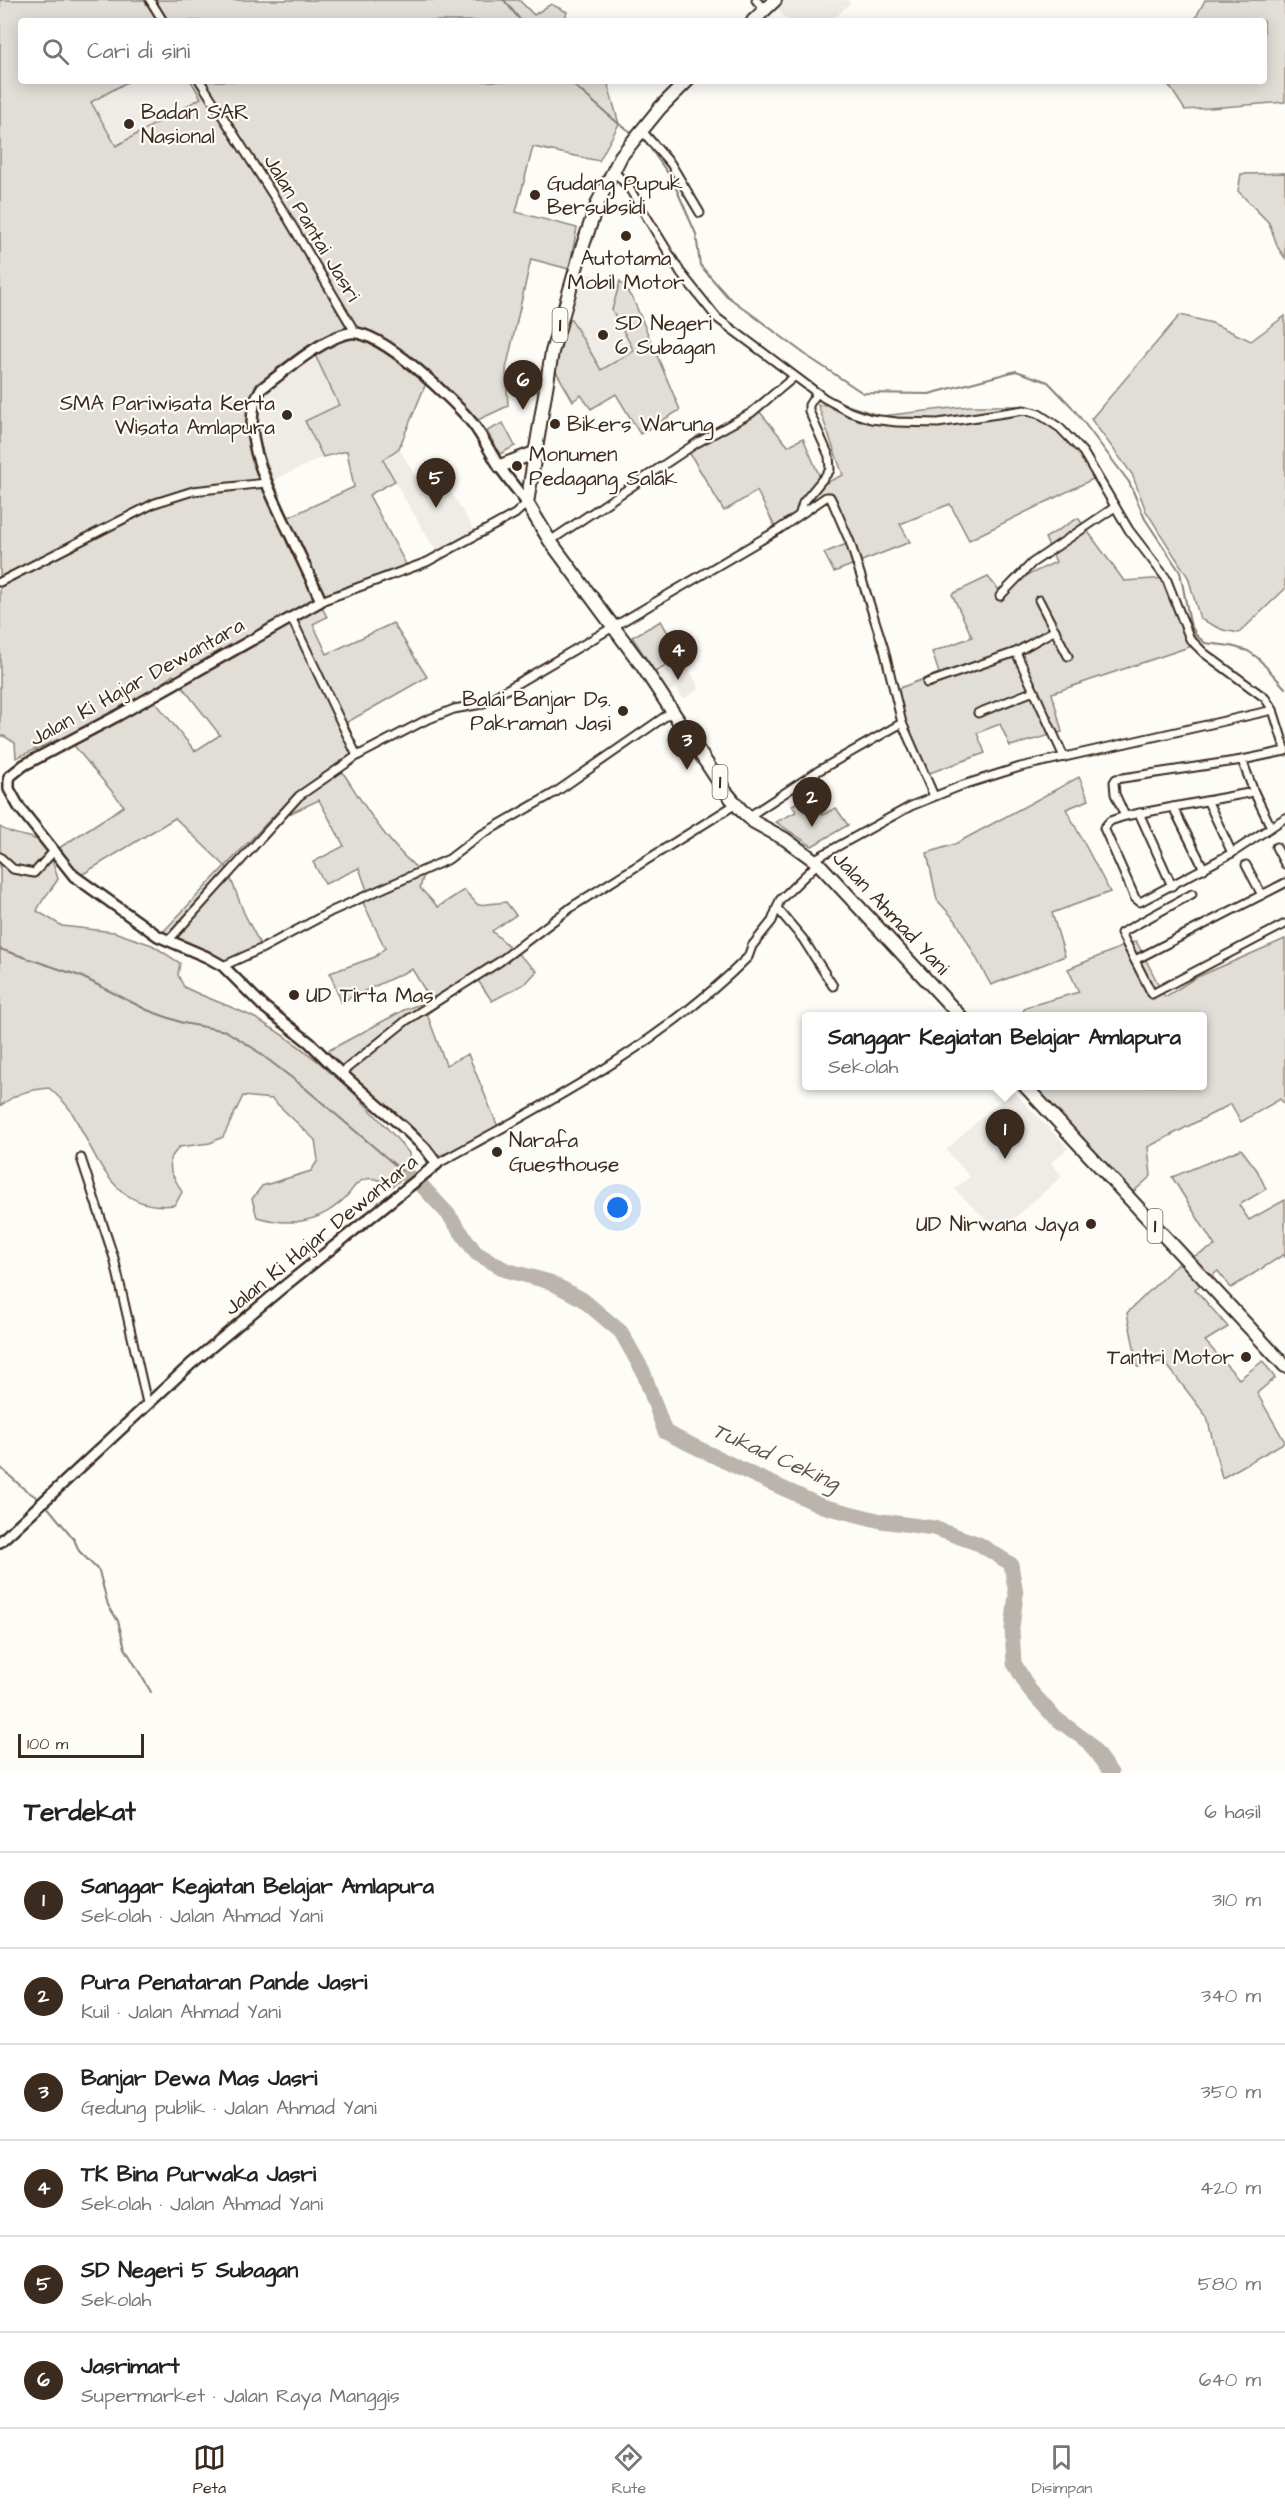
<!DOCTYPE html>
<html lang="id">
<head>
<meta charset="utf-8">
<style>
  body { margin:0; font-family:"Architects Daughter",sans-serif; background:#f6f6f6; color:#222 }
  .scale { position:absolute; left:18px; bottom:15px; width:126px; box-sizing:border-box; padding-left:6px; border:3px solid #3b2a1e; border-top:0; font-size:16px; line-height:21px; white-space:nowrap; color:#3b2a1e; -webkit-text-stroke:4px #fdfcf7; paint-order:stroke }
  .you { position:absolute; left:618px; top:1208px; width:21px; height:21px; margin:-15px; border:4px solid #fff; border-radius:50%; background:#1a73e8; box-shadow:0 0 0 9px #1a73e833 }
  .badge { display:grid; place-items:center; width:39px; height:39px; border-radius:50%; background:#3b2a1e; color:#fff; font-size:20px; font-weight:700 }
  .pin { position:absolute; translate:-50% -50px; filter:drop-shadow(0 2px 3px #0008) }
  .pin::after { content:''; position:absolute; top:32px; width:21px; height:18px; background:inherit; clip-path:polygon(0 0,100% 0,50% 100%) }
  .popup { position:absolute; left:802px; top:1012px; width:405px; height:78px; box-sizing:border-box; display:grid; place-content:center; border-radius:6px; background:#fff; filter:drop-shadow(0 2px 4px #0005); font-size:20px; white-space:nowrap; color:#767676 }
  .popup b { font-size:22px; color:#222 }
  .popup::after { content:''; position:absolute; left:50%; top:100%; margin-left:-12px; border:12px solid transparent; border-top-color:#fff }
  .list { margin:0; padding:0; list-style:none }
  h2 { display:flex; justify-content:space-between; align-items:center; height:78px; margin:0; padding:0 24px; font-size:26px }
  h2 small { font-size:20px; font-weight:400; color:#767676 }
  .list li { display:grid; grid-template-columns:39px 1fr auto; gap:18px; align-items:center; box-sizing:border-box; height:96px; padding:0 24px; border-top:2px solid #e0e0e0 }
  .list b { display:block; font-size:22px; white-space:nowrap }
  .list p { margin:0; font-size:20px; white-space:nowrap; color:#767676 }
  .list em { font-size:20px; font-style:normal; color:#767676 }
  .icon { flex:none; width:33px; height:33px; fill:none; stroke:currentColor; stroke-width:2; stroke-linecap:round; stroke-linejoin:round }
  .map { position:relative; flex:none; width:1285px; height:1773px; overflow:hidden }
  .search { position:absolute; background:#fff; box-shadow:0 3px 15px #0003; left:18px; right:18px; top:18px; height:66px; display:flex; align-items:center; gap:15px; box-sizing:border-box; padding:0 21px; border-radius:6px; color:#767676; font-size:22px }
  .sheet { height:654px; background:#fff }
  nav { display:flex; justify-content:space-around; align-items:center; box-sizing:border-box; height:84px; border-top:2px solid #e0e0e0; background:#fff; font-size:16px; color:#767676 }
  nav a { display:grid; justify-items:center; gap:3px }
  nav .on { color:#3b2a1e }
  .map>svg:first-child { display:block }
</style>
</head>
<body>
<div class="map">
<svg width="1285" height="1773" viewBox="0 0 1285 1773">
  <rect width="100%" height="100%" fill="#fdfcf7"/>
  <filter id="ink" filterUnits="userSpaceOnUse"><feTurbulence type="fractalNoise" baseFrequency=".0167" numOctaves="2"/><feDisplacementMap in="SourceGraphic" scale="12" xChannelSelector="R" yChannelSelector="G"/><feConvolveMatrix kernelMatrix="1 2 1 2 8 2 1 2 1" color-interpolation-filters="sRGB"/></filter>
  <g filter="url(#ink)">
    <g fill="#efece7">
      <path d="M770,0H848L850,3L832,21H788Z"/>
      <path d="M129,81H191L201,98L116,146L90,102Z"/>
      <path d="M581,272L620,281L612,311L634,350L601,370L571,319Z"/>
      <path d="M314,353L339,405L305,421L323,457L272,481L260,447L254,409L259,392Z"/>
      <path d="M399,448L417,479L437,469L477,535L438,555L382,460Z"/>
      <path d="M682,657L700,689L683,699L676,688L668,692L655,672Z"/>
      <path d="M1012,1090L1068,1148L1051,1163L1062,1176L999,1232L954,1189L970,1177L946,1150Z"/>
    </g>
    <g fill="#e1ded7" stroke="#8e847a" stroke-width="1.5" fill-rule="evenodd">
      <path d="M0,0H519L534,15L551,4L567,12L564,21H21V81H129L91,102L116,146L201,98L191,81H607L619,124L599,161L533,147L516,212L577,228L569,269L531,259L506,369L508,406L467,425L427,381L399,448L383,460L395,481L369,495L407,566L318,600L327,617L313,624L327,654L393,623L427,677L344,724L363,756L340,768C365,806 387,845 424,874L420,888L438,907L464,890L478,905L506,902L516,915L492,931L537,971L526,983L492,1001L477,979L427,1014L446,1065L468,1054L498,1127L452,1151L435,1157L322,1054L404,1010L431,1000L412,969L341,1002L330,973L375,957L385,948L359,894L367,890L359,868L325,884L313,862L344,846L319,800L287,815L279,810L226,866L244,913L262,948L225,966L204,950L163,932L225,866L175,818L78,877L56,850L124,806L66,736L16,758L15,743L4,736H0ZM314,353L339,405L305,421L323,457L347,451L354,487L289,517C278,493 240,412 261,391C275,376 297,365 314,353ZM173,675L220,735L195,751L148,693Z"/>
      <path d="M1205,0H1285V102L1185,110L1166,81H1264V21H1194Z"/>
      <path d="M1285,173V258L1278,248L1269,223L1238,191L1241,174Z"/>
      <path d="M620,281L634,301L680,410L640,434L616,394L591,409L581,395L573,401L551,363L559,318L571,319L601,370L634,351L612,310Z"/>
      <path d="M1180,315L1212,323L1251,341L1285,316V589L1239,633L1223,630L1200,619L1188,577L1146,511L1132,474L1091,419Z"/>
      <path d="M844,404L881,416L970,406H1027L1063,428L1099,476L969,540L950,504L900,524L910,542L834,572L824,553L849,543L828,499L776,529L757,491L724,511L686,447L697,436L759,411L788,446L803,438L823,484L843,475L818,405Z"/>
      <path d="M503,423L515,446L500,454L487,431Z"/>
      <path d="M1078,518L1124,581L1167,578L1192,636L1198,644L1052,693L1062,732L1010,746L1000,724L977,733L985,753L921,776L905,738L892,691L939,673L932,652L972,637L952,594L988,577L998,589L1056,562L1045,538Z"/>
      <path d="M661,621L682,657L655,672L632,637Z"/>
      <path d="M1079,777L1089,800L1066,809L1110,892L1052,913L1065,956L991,985L956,921L937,900L927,853L955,844Z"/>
      <path d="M810,796L822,815L836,808L848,825L812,846L776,822L796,812L792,805Z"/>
      <path d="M0,827C15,837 26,834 37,840C50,848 54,866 58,879C51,891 42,898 37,911L62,926L114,932L152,945L180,963L178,975L184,987C207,999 232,1006 255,1018C317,1053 364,1100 409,1153V1173L393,1186C384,1182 376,1177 366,1179C356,1181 352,1191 345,1198C320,1223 290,1227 257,1217L252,1199L262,1186L311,1171L318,1160L315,1140L272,1099L243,1096L223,1137L210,1143L179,1147L170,1159L171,1172L182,1192L175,1205C111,1213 98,1156 71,1111C65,1102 57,1095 49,1088C28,1090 17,1093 0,1106Z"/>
      <path d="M1285,939V1104L1280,1099L1241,1122L1231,1104L1148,1147L1151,1176L1131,1194L1034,1086H1203V1016H1020L1026,1007L1079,992L1068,969L1136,941L1165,997L1195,978Z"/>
      <path d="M1241,1149L1257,1170L1266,1189L1239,1205L1249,1220L1285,1200V1257L1283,1255L1231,1288L1218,1271L1195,1289L1228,1327L1205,1341L1239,1379L1263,1361L1275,1378L1257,1393L1285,1442L1222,1478L1207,1417L1164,1361L1138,1367L1127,1313L1176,1265L1215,1246L1172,1177Z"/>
    </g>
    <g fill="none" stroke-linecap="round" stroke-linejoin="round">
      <g stroke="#887d74" stroke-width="2">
        <path d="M504,0L521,21"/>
        <path d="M569,81L619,124L633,133"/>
        <path d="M640,138L645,141L672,179L696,234L700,265L727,296L810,358L863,393L929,394L1016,371L1048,382L1072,407L1129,482L1145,519L1180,572L1190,623L1196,635L1205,643L1231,646L1248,651L1258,658L1285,688"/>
        <path d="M0,949L80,976L147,1010L183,1023L226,1031L253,1048L305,1088L408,1176"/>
        <path d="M0,1467L23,1488L42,1501"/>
        <path d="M46,1505L74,1539L79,1551L99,1571L108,1605L118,1621L125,1648L151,1692"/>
      </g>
      <path stroke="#bbb4ad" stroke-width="15" d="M408,1176L423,1187L448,1214L476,1253L506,1270L550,1282L582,1299L621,1332L643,1371L665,1432L749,1473L822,1506L881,1521L934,1528L979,1544L1011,1564L1016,1594L1012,1629L1014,1663L1029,1689L1054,1717L1088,1742L1111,1773"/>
      <g stroke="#3b2a1e" stroke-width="11">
        <g id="street">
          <path d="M150,0L163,21"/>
          <path d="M756,0L765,10"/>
          <path d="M200,81L287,217L355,332"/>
          <path d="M642,131L671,164L700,213"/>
          <path d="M613,170L629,188L681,273L717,318L824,398L850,412L871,419L897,422L938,423L1024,410L1039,414L1060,428L1083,452L1129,530L1166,578L1190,639L1204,653L1265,698L1273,710L1285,748"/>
          <path d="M800,513L803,503L830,470L829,456L809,411V405L817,393"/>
          <path d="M550,541L695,444L751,413L794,377"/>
          <path d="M0,582L155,503L193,491L266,483"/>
          <path d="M1000,596L1032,563L1115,507"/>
          <path d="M1039,600L1068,656"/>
          <path d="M321,601L427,562L515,514L527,503"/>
          <path d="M291,617L357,756"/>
          <path d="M1016,652L1064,757"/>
          <path d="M927,683L1016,652L1055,630"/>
          <path d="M978,713L1034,691"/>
          <path d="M1285,751L1242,760L1254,792L1125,816L1110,821L1104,828L1135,898L1140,902L1232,853L1285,818"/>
          <path d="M1254,792L1271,827"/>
          <path d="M1208,802L1232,853"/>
          <path d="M1173,807L1204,869"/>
          <path d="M1139,813L1172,886"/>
          <path d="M1125,816L1115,794L1114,782L1116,779L1242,760"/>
          <path d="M748,817L818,771L902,723"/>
          <path d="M1276,847L1285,864"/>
          <path d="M0,857L13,869L34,873L54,851"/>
          <path d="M813,860L911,806L963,785L1020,767L1273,710"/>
          <path d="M1246,865L1262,895"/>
          <path d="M1192,894L1121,933L1152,994L1285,924"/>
          <path d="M777,908L803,939L833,986"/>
          <path d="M168,941L299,796L357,756L424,721L454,709L482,704L778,530L826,497H830L833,503L850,542L884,649L902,723L934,796"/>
          <path d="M1135,960L1285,883"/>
          <path d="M223,966L263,948L332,911L449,859L479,836L556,792L673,711"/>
          <path d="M341,1073L407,1020L499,962L573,906L736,804"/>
          <path d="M81,1158L114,1258L147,1403"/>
          <path d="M437,1164C546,1104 659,1046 748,957L752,946L772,921L780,900L818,863"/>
        </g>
      </g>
      <g stroke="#3b2a1e" stroke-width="14">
        <path id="secondary" d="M0,1542L191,1364L282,1288L437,1164L425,1148L404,1128L334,1067L310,1043L263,1006L223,966L207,957L158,936L74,876L19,807L9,789V777L24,765L117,716L321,601C311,578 300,556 290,534C272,495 235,430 261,389C282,373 324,337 350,333C379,328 455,401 473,424C483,437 490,452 499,466C508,479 518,491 527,503"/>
      </g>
      <g stroke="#3b2a1e" stroke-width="16">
        <g id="highway">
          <path d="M753,21L775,0"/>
          <path d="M687,81L660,108L621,156L598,202L582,248L552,352L527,503L550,541L643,667L725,791L741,810L754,822L785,839L818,863L960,1016"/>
          <path d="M500,466L534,453"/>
          <path d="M1025,1086L1285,1366"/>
        </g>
      </g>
      <use href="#street" stroke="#fdfcf7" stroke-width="7"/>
      <use href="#secondary" stroke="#fdfcf7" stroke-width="9"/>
      <use href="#highway" stroke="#fdfcf7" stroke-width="12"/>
    </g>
  </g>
  <g fill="#3b2a1e" stroke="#fdfcf7" stroke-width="2">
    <circle cx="129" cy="124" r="6"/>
    <circle cx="535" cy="195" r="6"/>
    <circle cx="626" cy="236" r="6"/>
    <circle cx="603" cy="335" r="6"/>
    <circle cx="287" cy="415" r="6"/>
    <circle cx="555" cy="424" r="6"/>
    <circle cx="517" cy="466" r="6"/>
    <circle cx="623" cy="711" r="6"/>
    <circle cx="294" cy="995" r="6"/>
    <circle cx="497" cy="1152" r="6"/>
    <circle cx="1091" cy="1224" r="6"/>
    <circle cx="1246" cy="1357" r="6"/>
  </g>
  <g text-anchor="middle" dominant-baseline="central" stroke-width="4.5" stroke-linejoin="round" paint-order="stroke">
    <g fill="#fdfcf7" stroke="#75695f" stroke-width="1.5">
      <rect x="552.5" y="308" width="15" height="34" rx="4.5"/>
      <rect x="712.5" y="765" width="15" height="34" rx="4.5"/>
      <rect x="1147.5" y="1209" width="15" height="34" rx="4.5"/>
    </g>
    <g font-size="20" font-weight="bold" fill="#3b2a1e">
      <text x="560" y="325">1</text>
      <text x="720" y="782">1</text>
      <text x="1155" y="1226">1</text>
    </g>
    <g font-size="21" fill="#3b2a1e" stroke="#fdfcf7" text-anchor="start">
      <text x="141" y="112">Badan SAR<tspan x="141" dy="24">Nasional</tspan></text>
      <text x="547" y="183">Gudang Pupuk<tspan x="547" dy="24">Bersubsidi</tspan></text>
      <text x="626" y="258" text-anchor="middle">Autotama<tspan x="626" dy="24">Mobil Motor</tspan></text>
      <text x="615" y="323">SD Negeri<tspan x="615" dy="24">6 Subagan</tspan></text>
      <text x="275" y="403" text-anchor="end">SMA Pariwisata Kerta<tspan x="275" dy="24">Wisata Amlapura</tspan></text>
      <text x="567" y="424">Bikers Warung</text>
      <text x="529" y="454">Monumen<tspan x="529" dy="24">Pedagang Salak</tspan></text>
      <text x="611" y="699" text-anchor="end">Balai Banjar Ds.<tspan x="611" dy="24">Pakraman Jasi</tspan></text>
      <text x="306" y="995">UD Tirta Mas</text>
      <text x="509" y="1140">Narafa<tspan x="509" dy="24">Guesthouse</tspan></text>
      <text x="1079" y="1224" text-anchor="end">UD Nirwana Jaya</text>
      <text x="1234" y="1357" text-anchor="end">Tantri Motor</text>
    </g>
    <g font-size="21" fill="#3b2a1e" stroke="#fdfcf7">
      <text transform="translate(312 228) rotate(59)">Jalan Pantai Jasri</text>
      <text transform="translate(137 682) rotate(-29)">Jalan Ki Hajar Dewantara</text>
      <text transform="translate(891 913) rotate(47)">Jalan Ahmad Yani</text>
      <text transform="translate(321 1235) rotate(-39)">Jalan Ki Hajar Dewantara</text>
    </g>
    <g font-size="22" font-style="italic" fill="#615349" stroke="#fdfcf7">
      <text transform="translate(776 1457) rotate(24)">Tukad Ceking</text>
    </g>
  </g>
</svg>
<div class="scale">100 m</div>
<div class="you"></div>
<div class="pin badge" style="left:1005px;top:1159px">1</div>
<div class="popup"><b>Sanggar Kegiatan Belajar Amlapura</b>Sekolah</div>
<div class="pin badge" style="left:812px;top:827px">2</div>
<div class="pin badge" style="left:687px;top:770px">3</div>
<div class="pin badge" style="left:678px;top:680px">4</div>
<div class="pin badge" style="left:436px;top:508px">5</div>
<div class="pin badge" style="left:523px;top:410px">6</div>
<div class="search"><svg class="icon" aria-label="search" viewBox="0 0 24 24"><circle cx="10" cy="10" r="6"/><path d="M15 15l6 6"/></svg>Cari di sini</div>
</div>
<section class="sheet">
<h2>Terdekat<small>6 hasil</small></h2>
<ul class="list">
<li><span class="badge">1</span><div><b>Sanggar Kegiatan Belajar Amlapura</b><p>Sekolah · Jalan Ahmad Yani</p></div><em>310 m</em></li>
<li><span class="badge">2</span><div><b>Pura Penataran Pande Jasri</b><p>Kuil · Jalan Ahmad Yani</p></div><em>340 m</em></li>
<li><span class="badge">3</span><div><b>Banjar Dewa Mas Jasri</b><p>Gedung publik · Jalan Ahmad Yani</p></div><em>350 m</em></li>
<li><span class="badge">4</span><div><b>TK Bina Purwaka Jasri</b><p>Sekolah · Jalan Ahmad Yani</p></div><em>420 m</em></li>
<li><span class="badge">5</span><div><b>SD Negeri 5 Subagan</b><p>Sekolah</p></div><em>580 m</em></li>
<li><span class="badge">6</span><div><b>Jasrimart</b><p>Supermarket · Jalan Raya Manggis</p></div><em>640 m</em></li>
</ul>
</section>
<nav>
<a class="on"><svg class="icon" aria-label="map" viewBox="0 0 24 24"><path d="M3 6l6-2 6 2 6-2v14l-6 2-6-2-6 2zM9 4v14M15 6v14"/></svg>Peta</a>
<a><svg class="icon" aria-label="directions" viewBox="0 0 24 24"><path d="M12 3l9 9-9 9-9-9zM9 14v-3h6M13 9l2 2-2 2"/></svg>Rute</a>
<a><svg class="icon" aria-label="saved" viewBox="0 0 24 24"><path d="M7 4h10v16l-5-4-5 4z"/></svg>Disimpan</a>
</nav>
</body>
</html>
